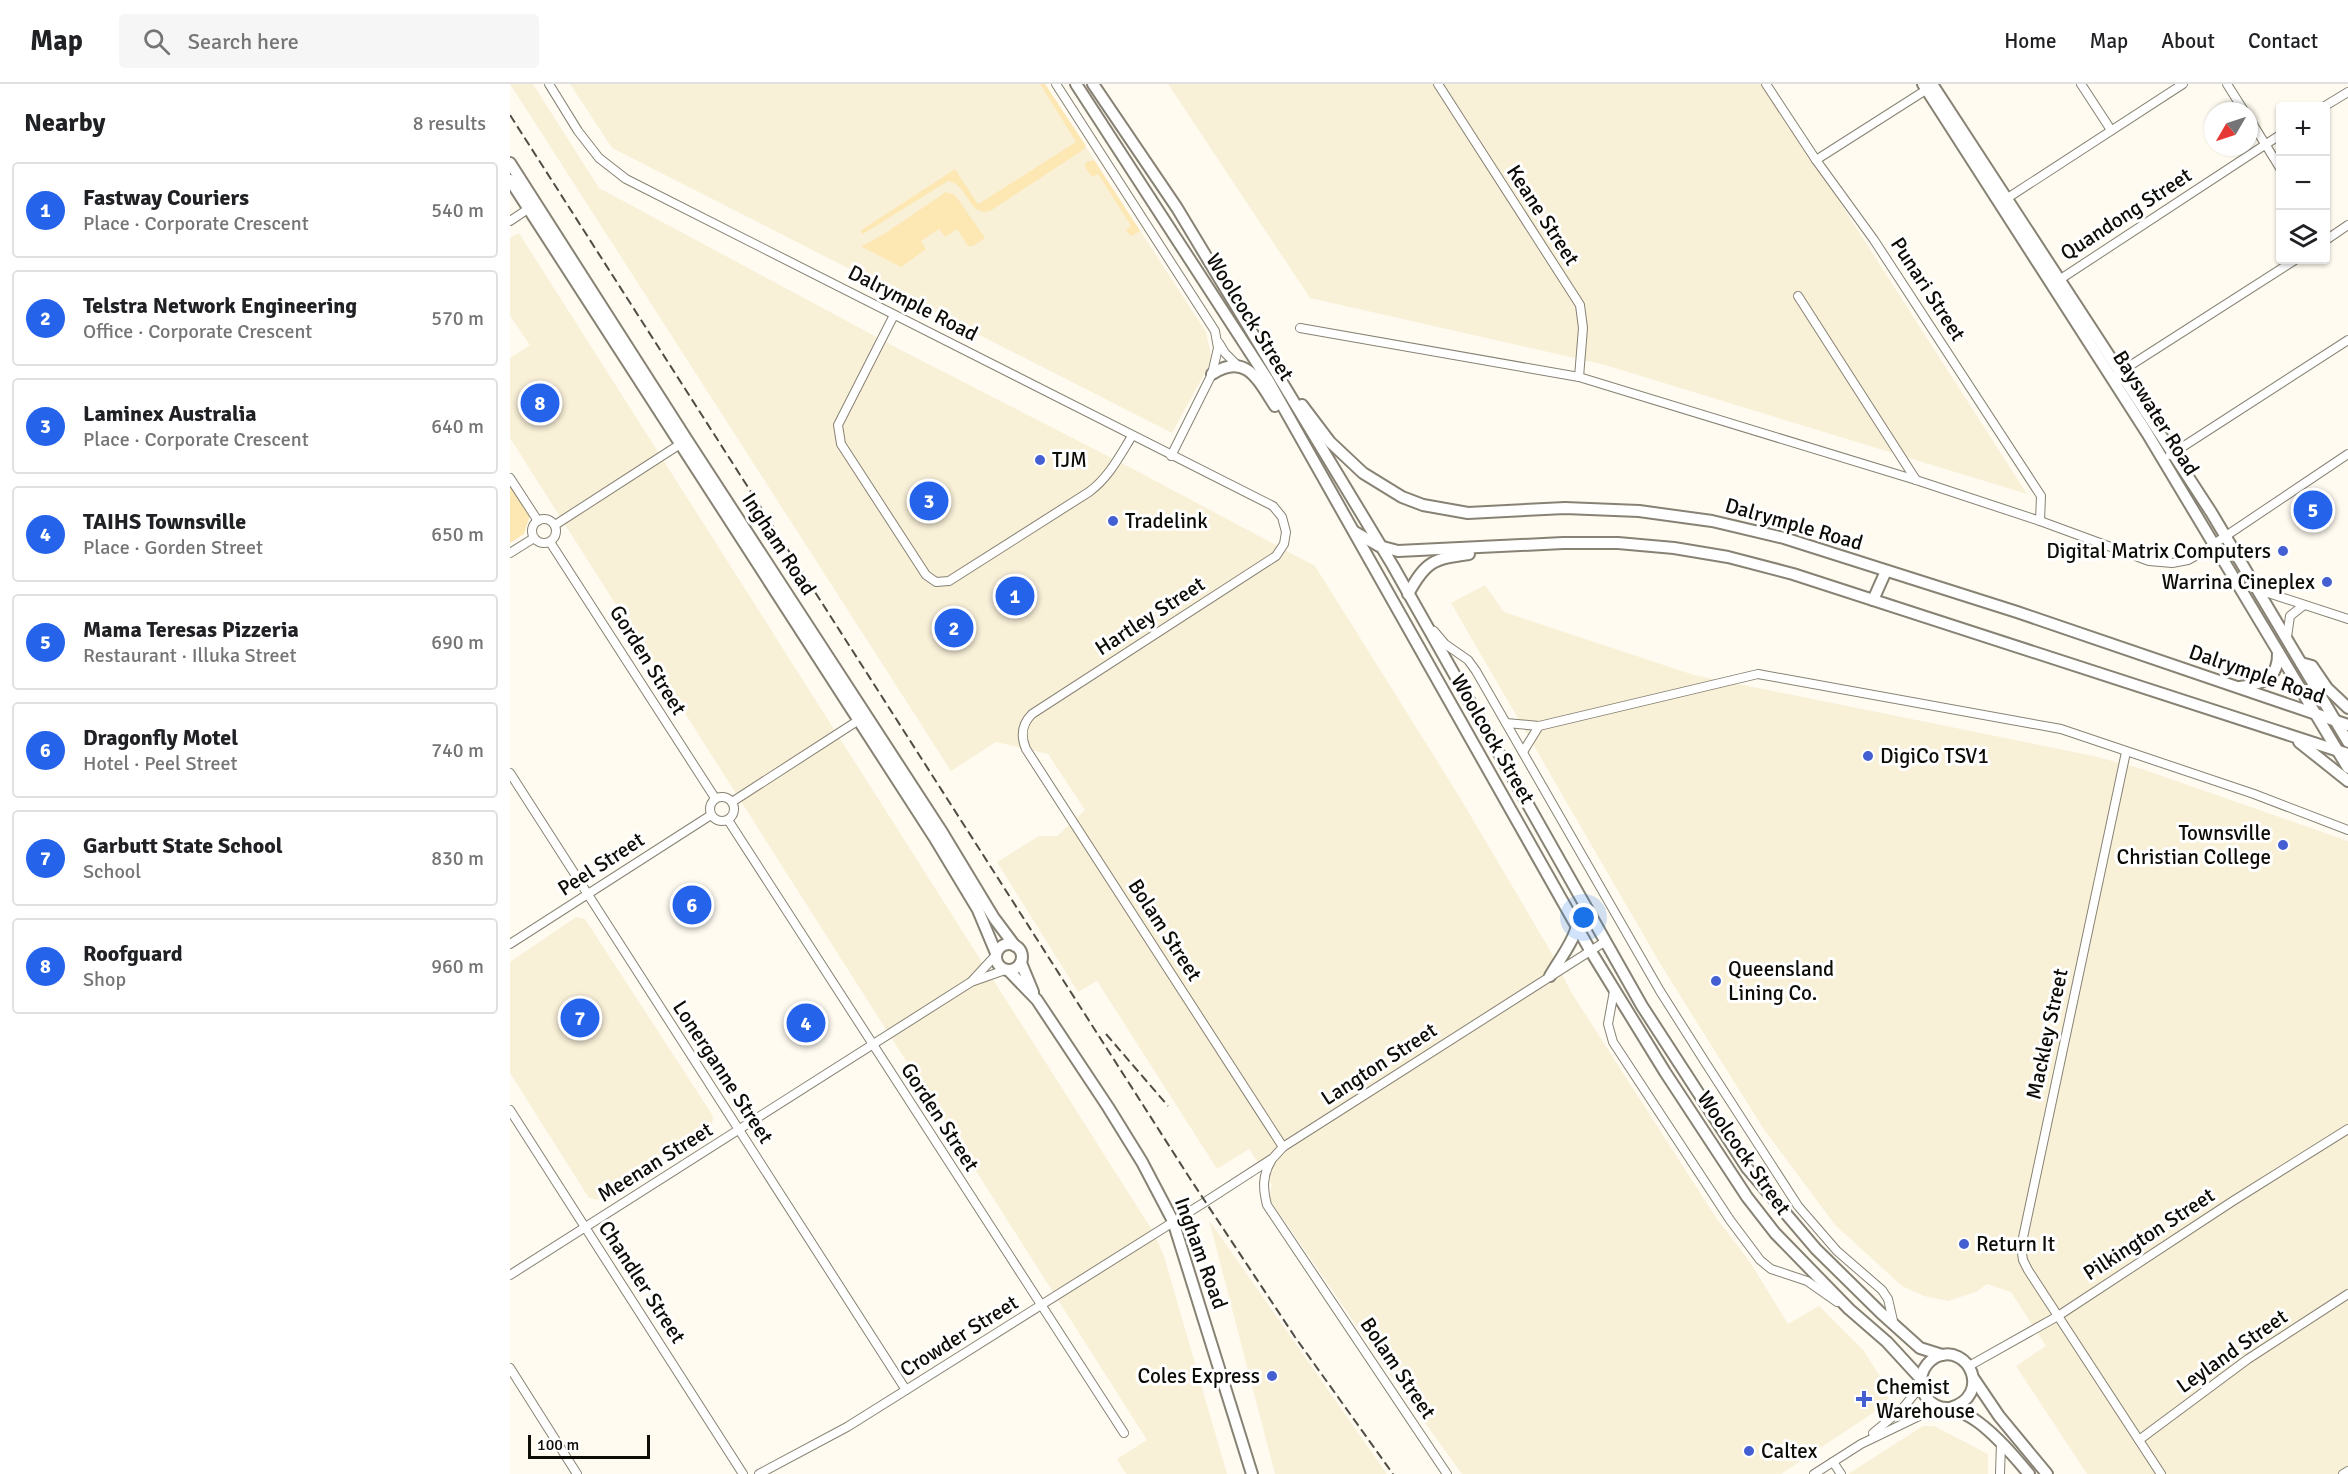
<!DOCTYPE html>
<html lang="en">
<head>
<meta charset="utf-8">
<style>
  body { margin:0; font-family:Signika,sans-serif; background:#f6f6f6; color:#202124 }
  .controls { position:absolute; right:18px; top:18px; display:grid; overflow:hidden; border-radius:6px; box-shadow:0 2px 4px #0004 }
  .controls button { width:54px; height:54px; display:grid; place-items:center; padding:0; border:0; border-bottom:2px solid #e0e0e0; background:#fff; color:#202124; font:30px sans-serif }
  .compass { position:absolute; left:1694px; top:18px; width:54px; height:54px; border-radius:50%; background:#fff; box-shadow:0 2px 4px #0004; rotate:231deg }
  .scale { position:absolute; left:18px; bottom:15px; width:122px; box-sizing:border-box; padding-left:6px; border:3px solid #0e0c07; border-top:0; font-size:16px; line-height:21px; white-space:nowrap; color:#0e0c07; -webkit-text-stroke:4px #fff; paint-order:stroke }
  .you { position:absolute; left:1074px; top:834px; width:21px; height:21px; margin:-15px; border:4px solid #fff; border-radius:50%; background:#1a73e8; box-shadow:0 0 0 9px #1a73e833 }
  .badge { display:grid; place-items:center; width:39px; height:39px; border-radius:50%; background:#2563eb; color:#fff; font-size:20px; font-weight:700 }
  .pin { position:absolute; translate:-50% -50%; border:3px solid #fff; box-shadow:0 2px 6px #0006 }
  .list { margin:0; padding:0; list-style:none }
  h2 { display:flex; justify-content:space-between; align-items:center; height:78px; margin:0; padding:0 24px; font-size:26px }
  h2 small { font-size:20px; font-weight:400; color:#757577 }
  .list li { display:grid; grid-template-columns:39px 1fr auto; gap:18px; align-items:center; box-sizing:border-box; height:96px; margin:0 12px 12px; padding:0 12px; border:2px solid #e0e0e0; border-radius:6px }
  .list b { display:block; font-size:22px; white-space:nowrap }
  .list p { margin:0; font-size:20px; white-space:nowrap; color:#757577 }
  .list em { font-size:20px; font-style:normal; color:#757577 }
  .icon { flex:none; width:33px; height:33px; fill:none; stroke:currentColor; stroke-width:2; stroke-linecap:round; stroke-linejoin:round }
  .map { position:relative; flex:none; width:1838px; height:1390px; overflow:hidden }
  header { display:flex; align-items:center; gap:36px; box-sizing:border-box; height:84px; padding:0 30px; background:#fff; border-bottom:2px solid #e0e0e0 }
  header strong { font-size:28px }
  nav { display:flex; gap:33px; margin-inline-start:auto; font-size:21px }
  .search { width:420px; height:54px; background:#f6f6f6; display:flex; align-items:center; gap:15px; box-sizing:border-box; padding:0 21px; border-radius:6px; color:#757577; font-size:22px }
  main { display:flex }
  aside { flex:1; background:#fff }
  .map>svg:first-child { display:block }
</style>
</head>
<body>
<header>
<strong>Map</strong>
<div class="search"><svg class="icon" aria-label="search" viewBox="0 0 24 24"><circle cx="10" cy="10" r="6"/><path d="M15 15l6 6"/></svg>Search here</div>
<nav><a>Home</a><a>Map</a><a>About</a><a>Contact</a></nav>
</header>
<main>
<aside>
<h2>Nearby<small>8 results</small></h2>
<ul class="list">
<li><span class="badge">1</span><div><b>Fastway Couriers</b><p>Place · Corporate Crescent</p></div><em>540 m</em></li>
<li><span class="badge">2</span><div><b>Telstra Network Engineering</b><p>Office · Corporate Crescent</p></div><em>570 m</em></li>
<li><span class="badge">3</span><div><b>Laminex Australia</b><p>Place · Corporate Crescent</p></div><em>640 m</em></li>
<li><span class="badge">4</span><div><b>TAIHS Townsville</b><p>Place · Gorden Street</p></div><em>650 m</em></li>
<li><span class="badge">5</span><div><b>Mama Teresas Pizzeria</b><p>Restaurant · Illuka Street</p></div><em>690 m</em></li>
<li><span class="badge">6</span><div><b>Dragonfly Motel</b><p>Hotel · Peel Street</p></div><em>740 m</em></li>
<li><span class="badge">7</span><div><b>Garbutt State School</b><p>School</p></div><em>830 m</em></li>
<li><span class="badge">8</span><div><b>Roofguard</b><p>Shop</p></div><em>960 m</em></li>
</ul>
</aside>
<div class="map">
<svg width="1838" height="1390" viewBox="0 0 1838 1390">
  <rect width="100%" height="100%" fill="#fffbf1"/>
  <g fill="#f9f0d8">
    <path d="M0,0H23L89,104L389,265L627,387L805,482L949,712L1041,868L1061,908L1205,1132L1240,1178L1278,1240L1309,1222L1354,1267L1378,1305L1379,1312L1375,1321L1271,1390H952L878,1288L759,1114L762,1101L739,1065L707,1085L587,897L568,908L487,778L529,752H547L575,726L538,670L486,658L441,687Z"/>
    <path d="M60,0H535L696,248L702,276L662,349L102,64Z"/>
    <path d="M658,0H1254L1517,410L1095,281L800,214Z"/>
    <path d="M9,149L644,1149L654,1172L717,1390H616L607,1375L637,1356L0,354V274L20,261L0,232V154Z"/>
    <path d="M975,501L994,528L1184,591L1584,672L1632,685L1838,757V1390H1577L1506,1282L1536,1262L1501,1208L1477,1200L1466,1208L1438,1217L1414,1212L1392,1202L1325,1141L1253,1044L1151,881L941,519Z"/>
    <path d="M66,833L75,835L203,1032L202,1041L87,1116L79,1114L0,989V878Z"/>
    <path d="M699,1136L877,1390H765Z"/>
    <path d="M1413,1342H1424L1478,1370V1390H1338Z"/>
  </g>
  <g fill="#fde8b4">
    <path d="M530,0H535L576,62L573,66L480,127C458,133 458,100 438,97L353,150L350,147L445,85L467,119H470L566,58Z"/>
    <path d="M584,76L630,147L621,152L616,146L621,142L588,90L582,93L575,83L576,78Z"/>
    <path d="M436,108L445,111L475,154L463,162H458L447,145L435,153L429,145L411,157L416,165L391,183L352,163V162L374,150Z"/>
    <path d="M0,400L20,431L14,450L0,459Z"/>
  </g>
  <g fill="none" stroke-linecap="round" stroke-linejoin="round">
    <g stroke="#878273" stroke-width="10">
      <g id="minor">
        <path d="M39,0L68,47L89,74L116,95L763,422L772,433L776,448L774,460L766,472L522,630C512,640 510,651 516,665L773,1063"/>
        <path d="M546,0L705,247L708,264L702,290L661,372"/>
        <path d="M928,0L1070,221L1073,244L1069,293"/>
        <path d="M1256,0L1306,76L1364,156L1531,412L1530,437"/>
        <path d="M1571,0L1601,46"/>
        <path d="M1717,0L1734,27"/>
        <path d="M1815,22L1838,8"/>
        <path d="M1739,34L1770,84"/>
        <path d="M1306,76L1419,4"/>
        <path d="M1493,117L1673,0"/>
        <path d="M0,137L21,123"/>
        <path d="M1816,156L1838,141"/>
        <path d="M1546,198L1770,51"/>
        <path d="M1288,212L1406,396"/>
        <path d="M384,231L328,341L331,360L416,491L426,498L439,497L579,408C599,393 609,373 622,352"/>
        <path d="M790,244L1069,293L1406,396L1530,437L1639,477L1662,479L1678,476L1689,470L1838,370"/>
        <path d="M709,259L715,269L727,281"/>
        <path d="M1607,290L1785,176"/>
        <path d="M1660,371L1838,256"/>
        <path d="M0,394L28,437"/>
        <circle cx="34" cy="447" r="12"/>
        <path d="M45,441L175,357"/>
        <path d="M40,458L205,714"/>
        <path d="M0,469L24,454"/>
        <path d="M1749,506L1838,535"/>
        <path d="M924,547L935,560L958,576L966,587L1150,907L1195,978L1288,1122L1327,1167L1372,1206L1378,1215L1384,1241"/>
        <path d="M1777,553L1780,532L1794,521"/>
        <path d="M996,639L1029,642L1248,590L1551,645L1744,710L1838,746"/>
        <path d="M1013,668L1029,642"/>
        <path d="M1616,668L1511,1163L1513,1176L1518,1186L1651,1390"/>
        <path d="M0,689L396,1306"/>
        <circle cx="212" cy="725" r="12"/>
        <path d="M222,718L352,634"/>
        <path d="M218,736L614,1349"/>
        <path d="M0,860L201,731"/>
        <path d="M462,897L486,871"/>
        <path d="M1104,907L1098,940L1103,958L1220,1136L1250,1176L1261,1185L1297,1197L1327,1218"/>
        <path d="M0,1026L233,1390"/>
        <path d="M761,1077C752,1092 753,1105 757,1121L937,1390"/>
        <path d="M0,1191L461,898L495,886"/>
        <path d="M1459,1282L1548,1232L1723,1117L1838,1045"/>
        <path d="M0,1284L67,1390"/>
        <path d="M1363,1349L1392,1325L1411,1302"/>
        <path d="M1629,1356L1738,1275L1838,1210"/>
        <path d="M1323,1378L1331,1390"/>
        <path d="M249,1390L337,1343L396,1306L695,1118L763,1074L773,1063L1096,857"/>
        <path d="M1304,1390L1351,1360L1428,1323"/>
        <path d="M1490,1390L1491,1359"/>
        <path d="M1833,1390L1838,1387"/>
      </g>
    </g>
    <g stroke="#878273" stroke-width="14">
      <g id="major">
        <path d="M566,0L758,296L1080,866L1155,988L1237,1113L1265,1149L1339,1225L1377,1258L1411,1295"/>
        <path d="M583,0L667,124L758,275L883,482L1132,922L1237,1084L1306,1165L1371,1229L1410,1264L1432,1271"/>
        <path d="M1413,0L1637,349L1838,684"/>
        <path d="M1422,0L1701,428L1838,658"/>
        <path d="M0,79L177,356L432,748L484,834L505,862"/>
        <path d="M0,96L424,753L468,826L486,869"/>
        <path d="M702,290C736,268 748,296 765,322"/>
        <path d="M792,321L820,358L853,389L892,413L913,421L958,429L1055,424L1129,427L1202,437L1274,454L1507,528L1838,641"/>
        <path d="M845,448L869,462L888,467L1053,459H1108L1164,464L1218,473L1283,490L1838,670"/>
        <path d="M898,510C916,477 923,475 959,470"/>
        <path d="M1363,516L1376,487"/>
        <path d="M1791,579L1802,582L1817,604L1838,624"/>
        <path d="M1730,603C1752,600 1769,595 1768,568"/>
        <path d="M1789,658L1838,697"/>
        <circle cx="499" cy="873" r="13"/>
        <path d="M511,879L523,908"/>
        <path d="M499,887L527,916L598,1023L632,1078L663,1137L742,1390"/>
        <path d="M1040,892C1049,876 1063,859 1067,842"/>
        <path d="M1464,1295L1489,1332L1537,1390"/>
        <path d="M1440,1324C1483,1312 1459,1258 1426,1273C1419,1277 1414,1283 1412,1290C1408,1304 1416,1319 1430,1323C1434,1324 1439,1324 1443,1325C1452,1328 1460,1332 1468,1338C1487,1352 1504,1372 1519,1390"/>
      </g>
    </g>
    <use href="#minor" stroke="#fff" stroke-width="8"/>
    <use href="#major" stroke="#fff" stroke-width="10"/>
    <g stroke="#4f4d46" stroke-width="2" stroke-dasharray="9 4.5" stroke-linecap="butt">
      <path d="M0,31L679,1093L785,1253L883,1390"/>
      <path d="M596,950L658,1022"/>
    </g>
  </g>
  <g fill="#435fd2" stroke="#fff" stroke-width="2">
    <circle cx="530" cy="376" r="6"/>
    <circle cx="603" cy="437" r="6"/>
    <circle cx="1773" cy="467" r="6"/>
    <circle cx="1817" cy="498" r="6"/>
    <circle cx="1358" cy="672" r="6"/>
    <circle cx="1773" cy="761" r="6"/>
    <circle cx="1206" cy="897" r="6"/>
    <circle cx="1454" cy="1160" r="6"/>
    <circle cx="762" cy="1292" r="6"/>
    <path d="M1351 1306h6v6h6v6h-6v6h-6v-6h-6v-6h6z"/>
    <circle cx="1239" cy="1367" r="6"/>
  </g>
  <g text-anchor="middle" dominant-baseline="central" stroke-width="6" stroke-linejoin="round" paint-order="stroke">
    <g font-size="21" fill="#0e0c07" stroke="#fff">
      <text transform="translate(1616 130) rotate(-33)">Quandong Street</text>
      <text transform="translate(1033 131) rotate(57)">Keane Street</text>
      <text transform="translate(1418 205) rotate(57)">Punari Street</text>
      <text transform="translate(403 219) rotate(27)">Dalrymple Road</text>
      <text transform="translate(740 233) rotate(58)">Woolcock Street</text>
      <text transform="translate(1646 329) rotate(58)">Bayswater Road</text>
      <text transform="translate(1284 440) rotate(16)">Dalrymple Road</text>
      <text transform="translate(269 460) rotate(57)">Ingham Road</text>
      <text transform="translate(640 532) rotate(-33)">Hartley Street</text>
      <text transform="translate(138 576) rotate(58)">Gorden Street</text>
      <text transform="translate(1747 590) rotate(19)">Dalrymple Road</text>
      <text transform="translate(983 655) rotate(60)">Woolcock Street</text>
      <text transform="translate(91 780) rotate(-33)">Peel Street</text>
      <text transform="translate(655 846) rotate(57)">Bolam Street</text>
      <text transform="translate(1537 950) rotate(-78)">Mackley Street</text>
      <text transform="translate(869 980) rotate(-33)">Langton Street</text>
      <text transform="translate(213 988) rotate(57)">Lonerganne Street</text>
      <text transform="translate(430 1033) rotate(57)">Gorden Street</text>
      <text transform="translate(1234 1069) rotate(55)">Woolcock Street</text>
      <text transform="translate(145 1078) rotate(-32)">Meenan Street</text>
      <text transform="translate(1639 1150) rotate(-33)">Pilkington Street</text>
      <text transform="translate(691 1169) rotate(70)">Ingham Road</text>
      <text transform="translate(132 1198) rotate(57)">Chandler Street</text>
      <text transform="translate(449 1252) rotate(-32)">Crowder Street</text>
      <text transform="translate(1722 1267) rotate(-35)">Leyland Street</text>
      <text transform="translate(888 1284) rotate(56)">Bolam Street</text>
    </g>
    <g font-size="21" fill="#0e0c07" stroke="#fff" text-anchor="start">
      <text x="542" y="376">TJM</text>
      <text x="615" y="437">Tradelink</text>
      <text x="1761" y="467" text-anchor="end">Digital Matrix Computers</text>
      <text x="1805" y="498" text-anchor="end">Warrina Cineplex</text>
      <text x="1370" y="672">DigiCo TSV1</text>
      <text x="1761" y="749" text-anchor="end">Townsville<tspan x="1761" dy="24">Christian College</tspan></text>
      <text x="1218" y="885">Queensland<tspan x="1218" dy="24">Lining Co.</tspan></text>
      <text x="1466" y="1160">Return It</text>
      <text x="750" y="1292" text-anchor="end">Coles Express</text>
      <text x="1366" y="1303">Chemist<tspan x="1366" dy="24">Warehouse</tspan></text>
      <text x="1251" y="1367">Caltex</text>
    </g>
  </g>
</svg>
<div class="controls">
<button>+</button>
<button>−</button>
<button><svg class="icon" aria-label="layers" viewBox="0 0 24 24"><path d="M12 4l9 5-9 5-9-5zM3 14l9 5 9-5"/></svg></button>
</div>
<svg class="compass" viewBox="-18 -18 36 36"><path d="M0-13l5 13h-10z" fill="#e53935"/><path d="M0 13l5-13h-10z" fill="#757577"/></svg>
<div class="scale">100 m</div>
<div class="you"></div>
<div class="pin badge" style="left:505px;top:512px">1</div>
<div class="pin badge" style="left:444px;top:544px">2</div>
<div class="pin badge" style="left:419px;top:417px">3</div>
<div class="pin badge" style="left:296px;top:939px">4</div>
<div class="pin badge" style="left:1803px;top:426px">5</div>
<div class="pin badge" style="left:182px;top:821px">6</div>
<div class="pin badge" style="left:70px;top:934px">7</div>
<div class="pin badge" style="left:30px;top:319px">8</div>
</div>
</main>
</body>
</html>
